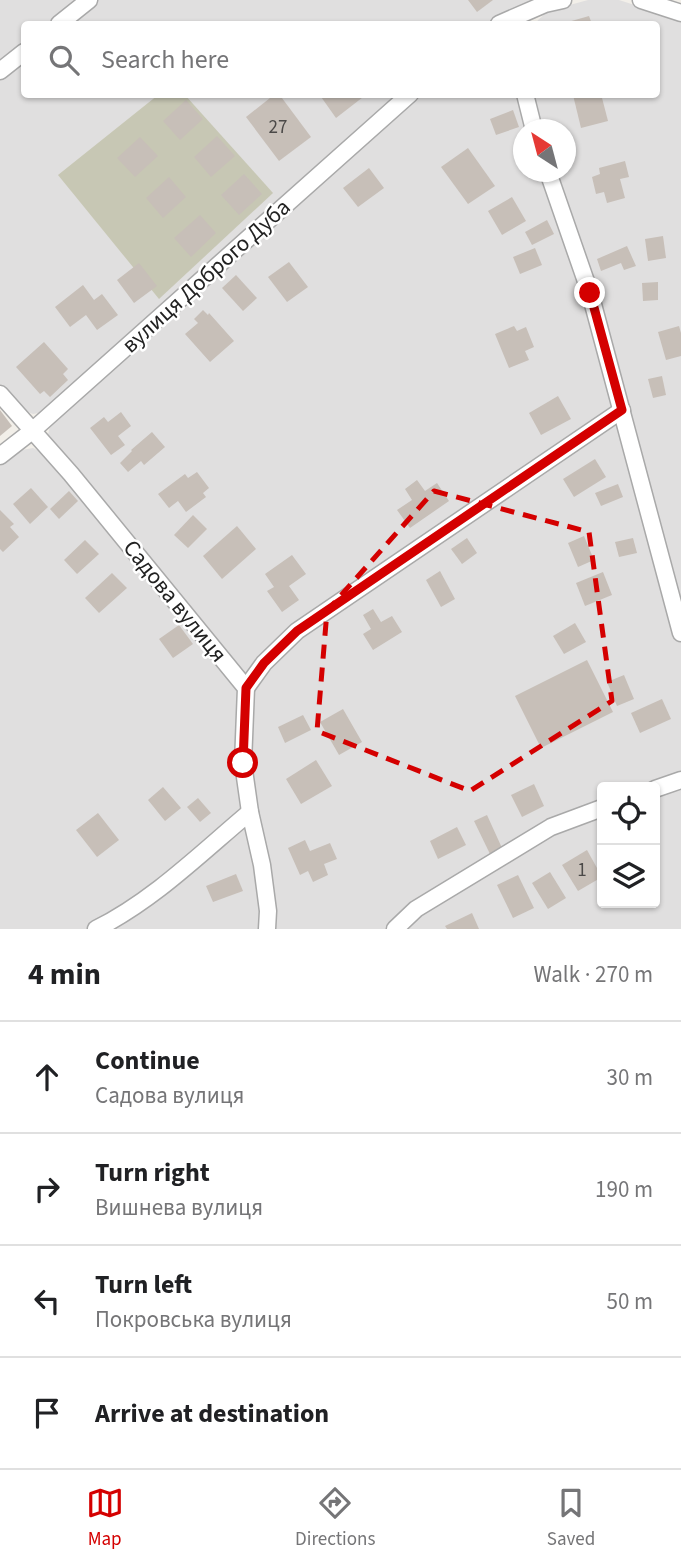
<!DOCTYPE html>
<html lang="en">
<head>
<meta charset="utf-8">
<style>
  body { margin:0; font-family:"Source Sans 3",sans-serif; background:#f2f2f2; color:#202124 }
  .controls { position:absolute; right:21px; bottom:21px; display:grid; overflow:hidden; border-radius:7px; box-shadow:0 2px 5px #0004 }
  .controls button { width:63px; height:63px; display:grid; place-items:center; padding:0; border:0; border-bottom:2px solid #e0e0e0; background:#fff; color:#202124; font:35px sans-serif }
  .compass { position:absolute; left:513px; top:119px; width:63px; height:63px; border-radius:50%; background:#fff; box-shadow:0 2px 5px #0004; rotate:324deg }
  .stop { position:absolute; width:21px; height:21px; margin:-16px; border:5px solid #d40000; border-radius:50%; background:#fff }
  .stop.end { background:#d40000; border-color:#fff; box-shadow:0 2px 7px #0008 }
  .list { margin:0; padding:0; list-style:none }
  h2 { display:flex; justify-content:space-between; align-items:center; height:91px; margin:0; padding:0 28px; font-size:30px }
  h2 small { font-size:23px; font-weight:400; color:#757577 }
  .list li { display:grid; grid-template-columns:46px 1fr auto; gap:21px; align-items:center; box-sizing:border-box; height:112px; padding:0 28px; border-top:2px solid #e0e0e0 }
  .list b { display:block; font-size:26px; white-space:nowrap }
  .list p { margin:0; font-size:23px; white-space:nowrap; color:#757577 }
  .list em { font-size:23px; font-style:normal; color:#757577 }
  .icon { flex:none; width:38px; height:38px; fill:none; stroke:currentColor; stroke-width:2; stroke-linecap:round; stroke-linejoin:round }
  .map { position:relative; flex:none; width:681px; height:929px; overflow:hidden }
  .search { position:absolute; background:#fff; box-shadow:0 2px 5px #0004; left:21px; right:21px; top:21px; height:77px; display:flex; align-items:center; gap:18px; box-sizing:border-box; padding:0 24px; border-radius:7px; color:#757577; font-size:26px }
  .sheet { height:539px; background:#fff }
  nav { display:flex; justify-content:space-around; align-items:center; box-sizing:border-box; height:98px; border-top:2px solid #e0e0e0; background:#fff; font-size:19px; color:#757577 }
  nav a { display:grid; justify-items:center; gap:4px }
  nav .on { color:#d40000 }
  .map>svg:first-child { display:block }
</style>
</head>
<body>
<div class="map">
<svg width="681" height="929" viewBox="0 0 681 929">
  <rect width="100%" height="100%" fill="#f2efe9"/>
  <g fill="#e0dfdf" fill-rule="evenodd">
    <path d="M0,0H537L519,7L486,24H24V94L402,95L44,412L33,414L23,410L0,384Z"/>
    <path d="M588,0H619L681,20V929H0V466L22,450L33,448L43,453L52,445L48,435L50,425L417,95L656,94V24H536L538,20L548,11ZM524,130H566V172H524ZM602,787H655V903H602Z"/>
  </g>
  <path fill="#c7c7b4" d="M158,95H185L273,193L159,299L58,175Z"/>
  <g fill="#c7bfb8">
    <path d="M468,0H493L477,12Z"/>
    <path d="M589,16L592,24H568V22Z"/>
    <path d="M275,94H279L311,137L279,161L246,117Z"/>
    <path d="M319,94H367L336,118Z"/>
    <path d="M576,94H601L608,121L581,128L573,95Z"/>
    <path d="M186,100L203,119L180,140L163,121Z"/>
    <path d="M513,110L519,127L496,135L490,119Z"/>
    <path d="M217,136L235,156L211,177L194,157Z"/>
    <path d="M140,137L158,156L135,177L117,158Z"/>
    <path d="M468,148L495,186L468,204L441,167Z"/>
    <path d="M625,161L629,177L620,179L625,198L607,203L604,192L596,194L592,177L600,174L599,168Z"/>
    <path d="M369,168L384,188L358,207L343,188Z"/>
    <path d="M244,174L262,194L239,215L221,195Z"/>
    <path d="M169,177L186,197L163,218L146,198Z"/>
    <path d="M512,197L526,221L502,235L488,211Z"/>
    <path d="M200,215L216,233L191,257L174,238Z"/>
    <path d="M547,220L554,234L532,245L525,232Z"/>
    <path d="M663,236L666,258L648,261L645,239Z"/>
    <path d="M627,246L636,266L624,270L621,263L601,271L597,259Z"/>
    <path d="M535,248L542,265L520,274L513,257Z"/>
    <path d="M289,262L308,287L287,302L268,277Z"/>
    <path d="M139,263L157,286L134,303L117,280Z"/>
    <path d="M236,275L257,298L243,311L222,288Z"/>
    <path d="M658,282V300L643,301L642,283Z"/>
    <path d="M83,285L94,300L102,294L118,315L97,330L86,315L70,327L55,307Z"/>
    <path d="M203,310L208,315L209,313L234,341L210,362L185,334L198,323L194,319Z"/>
    <path d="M514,326L517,331L526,327L534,347L525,351L529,360L509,368L495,334Z"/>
    <path d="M679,326L681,333V356L666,360L658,332Z"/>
    <path d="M44,342L68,369L63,374L68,380L50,397L44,391L40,394L16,367Z"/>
    <path d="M662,376L666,395L653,398L648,379Z"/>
    <path d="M558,396L571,419L541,435L529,413Z"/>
    <path d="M0,410L12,426L0,436Z"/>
    <path d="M121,412L131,426L118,436L125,445L111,455L90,428L104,417L108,422Z"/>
    <path d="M152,432L165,447L144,465L141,461L128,472L120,463L132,451L131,450Z"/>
    <path d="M595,459L606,477L574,497L563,479Z"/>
    <path d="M197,472L209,488L203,493L206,497L186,512L178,501L169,508L158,494L185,474L188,478Z"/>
    <path d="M417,480L425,491L437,483L449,501L410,528L397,510L412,500L405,489Z"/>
    <path d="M618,484L623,497L601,506L595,493Z"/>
    <path d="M31,488L48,507L30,524L13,504Z"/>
    <path d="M69,491L78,501L59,519L50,509Z"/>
    <path d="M0,510L14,524L10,527L19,537L3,552L0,549Z"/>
    <path d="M193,515L207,529L188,548L174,535Z"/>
    <path d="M237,526L256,549L222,579L203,556Z"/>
    <path d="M584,536L594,560L578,567L568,543Z"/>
    <path d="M467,538L477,553L462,564L451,549Z"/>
    <path d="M633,538L637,553L619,557L615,542Z"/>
    <path d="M85,540L99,554L77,574L64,560Z"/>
    <path d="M292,555L306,574L289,586L299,600L282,612L267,591L274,587L265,574Z"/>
    <path d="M440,571L455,599L441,607L426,580Z"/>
    <path d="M603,572L612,595L585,606L576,583Z"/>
    <path d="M112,573L127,588L99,613L85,598Z"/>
    <path d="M373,609L381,622L392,616L402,632L373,650L363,634L371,629L363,615Z"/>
    <path d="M575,623L586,642L564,654L553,636Z"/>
    <path d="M179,625L193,644L173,658L159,639Z"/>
    <path d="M587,660L613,712L541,748L515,696Z"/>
    <path d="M624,675L634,699L617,706L607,682Z"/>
    <path d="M662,699L671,719L640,733L631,713Z"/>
    <path d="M343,709L362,742L339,755L320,722Z"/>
    <path d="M303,715L311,730L285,743L278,727Z"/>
    <path d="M316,760L332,786L301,804L286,779Z"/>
    <path d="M534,784L544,806L522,817L511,795Z"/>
    <path d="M163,787L181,808L165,821L148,800Z"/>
    <path d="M198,798L211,813L200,822L187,807Z"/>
    <path d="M98,813L119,840L97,857L76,830Z"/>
    <path d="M487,815L502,848L490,854L474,821Z"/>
    <path d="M457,827L466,845L438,859L430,841Z"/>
    <path d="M305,840L310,851L330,843L337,859L324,864L328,875L313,882L308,871L300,875L288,848Z"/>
    <path d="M587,850L602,877L578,891L562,865Z"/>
    <path d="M550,872L566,898L548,909L532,883Z"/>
    <path d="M236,874L243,891L213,902L206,886Z"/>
    <path d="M518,875L534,908L513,918L497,885Z"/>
    <path d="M472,913L479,929H447L445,926Z"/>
  </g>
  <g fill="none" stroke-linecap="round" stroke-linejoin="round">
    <g stroke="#a9a9a9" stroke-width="19">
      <g id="minor">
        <path d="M641,0L681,13"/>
        <path d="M59,24L89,0"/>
        <path d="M499,24L545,4L563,0"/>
        <path d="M0,71L24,52"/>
        <path d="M525,94L534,130"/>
        <path d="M548,172L590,293L681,633"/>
        <path d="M0,394L71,474L246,688L243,763L250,812L262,865L268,911L267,929"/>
        <path d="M0,456L32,431L410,94"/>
        <path d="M246,688L264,663L297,631L622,410"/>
        <path d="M655,789L681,780"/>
        <path d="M96,929C154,900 201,853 250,812"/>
        <path d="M395,929L416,909L551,827L602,808"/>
      </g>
    </g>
    <use href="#minor" stroke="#fff" stroke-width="16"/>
  </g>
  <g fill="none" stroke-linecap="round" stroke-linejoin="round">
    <path stroke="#d40000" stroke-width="9" d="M243,763L246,688L264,663L297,631L622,410L590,293"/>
  </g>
  <path fill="none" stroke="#d40000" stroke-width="5" stroke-dasharray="14 9" stroke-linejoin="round" d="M434,491L589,532L612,701L470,791L317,731L327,611Z"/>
  <g text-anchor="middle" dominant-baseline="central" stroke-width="5" stroke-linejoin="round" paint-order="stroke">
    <g font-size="19" fill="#4b4948">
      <text x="278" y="127">27</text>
      <text x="582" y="870">1</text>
    </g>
    <g font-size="23" fill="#222" stroke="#fff">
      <text transform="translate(206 276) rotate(-42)">вулиця Доброго Дуба</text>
      <text transform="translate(175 601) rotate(51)">Садова вулиця</text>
    </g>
  </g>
</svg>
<div class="controls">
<button><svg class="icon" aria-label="locate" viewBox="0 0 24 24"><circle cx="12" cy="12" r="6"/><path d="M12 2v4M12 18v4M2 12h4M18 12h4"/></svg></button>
<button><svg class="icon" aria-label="layers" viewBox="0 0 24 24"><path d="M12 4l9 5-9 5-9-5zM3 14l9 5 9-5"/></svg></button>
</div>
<svg class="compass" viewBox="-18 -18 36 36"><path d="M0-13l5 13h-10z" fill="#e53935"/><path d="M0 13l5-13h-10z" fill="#757577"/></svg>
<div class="stop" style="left:243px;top:763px"></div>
<div class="stop end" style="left:590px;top:293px"></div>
<div class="search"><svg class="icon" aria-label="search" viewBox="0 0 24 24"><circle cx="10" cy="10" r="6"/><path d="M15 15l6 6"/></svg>Search here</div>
</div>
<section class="sheet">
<h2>4 min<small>Walk · 270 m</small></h2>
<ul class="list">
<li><svg class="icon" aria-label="ahead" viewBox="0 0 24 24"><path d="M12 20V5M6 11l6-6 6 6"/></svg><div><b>Continue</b><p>Садова вулиця</p></div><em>30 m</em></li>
<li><svg class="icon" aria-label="right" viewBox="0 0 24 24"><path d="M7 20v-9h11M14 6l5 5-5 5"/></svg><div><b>Turn right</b><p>Вишнева вулиця</p></div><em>190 m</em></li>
<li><svg class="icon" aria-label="left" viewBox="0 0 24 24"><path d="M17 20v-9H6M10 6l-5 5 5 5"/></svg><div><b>Turn left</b><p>Покровська вулиця</p></div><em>50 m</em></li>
<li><svg class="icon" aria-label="arrive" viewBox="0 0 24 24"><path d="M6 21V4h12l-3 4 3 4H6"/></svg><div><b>Arrive at destination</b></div></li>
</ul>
</section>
<nav>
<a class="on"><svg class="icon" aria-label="map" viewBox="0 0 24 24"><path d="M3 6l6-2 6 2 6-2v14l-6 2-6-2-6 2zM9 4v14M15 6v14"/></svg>Map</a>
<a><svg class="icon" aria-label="directions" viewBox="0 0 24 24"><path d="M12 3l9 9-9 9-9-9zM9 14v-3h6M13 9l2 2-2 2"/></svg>Directions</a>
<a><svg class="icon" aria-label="saved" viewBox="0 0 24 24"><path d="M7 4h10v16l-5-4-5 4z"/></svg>Saved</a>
</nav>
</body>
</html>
